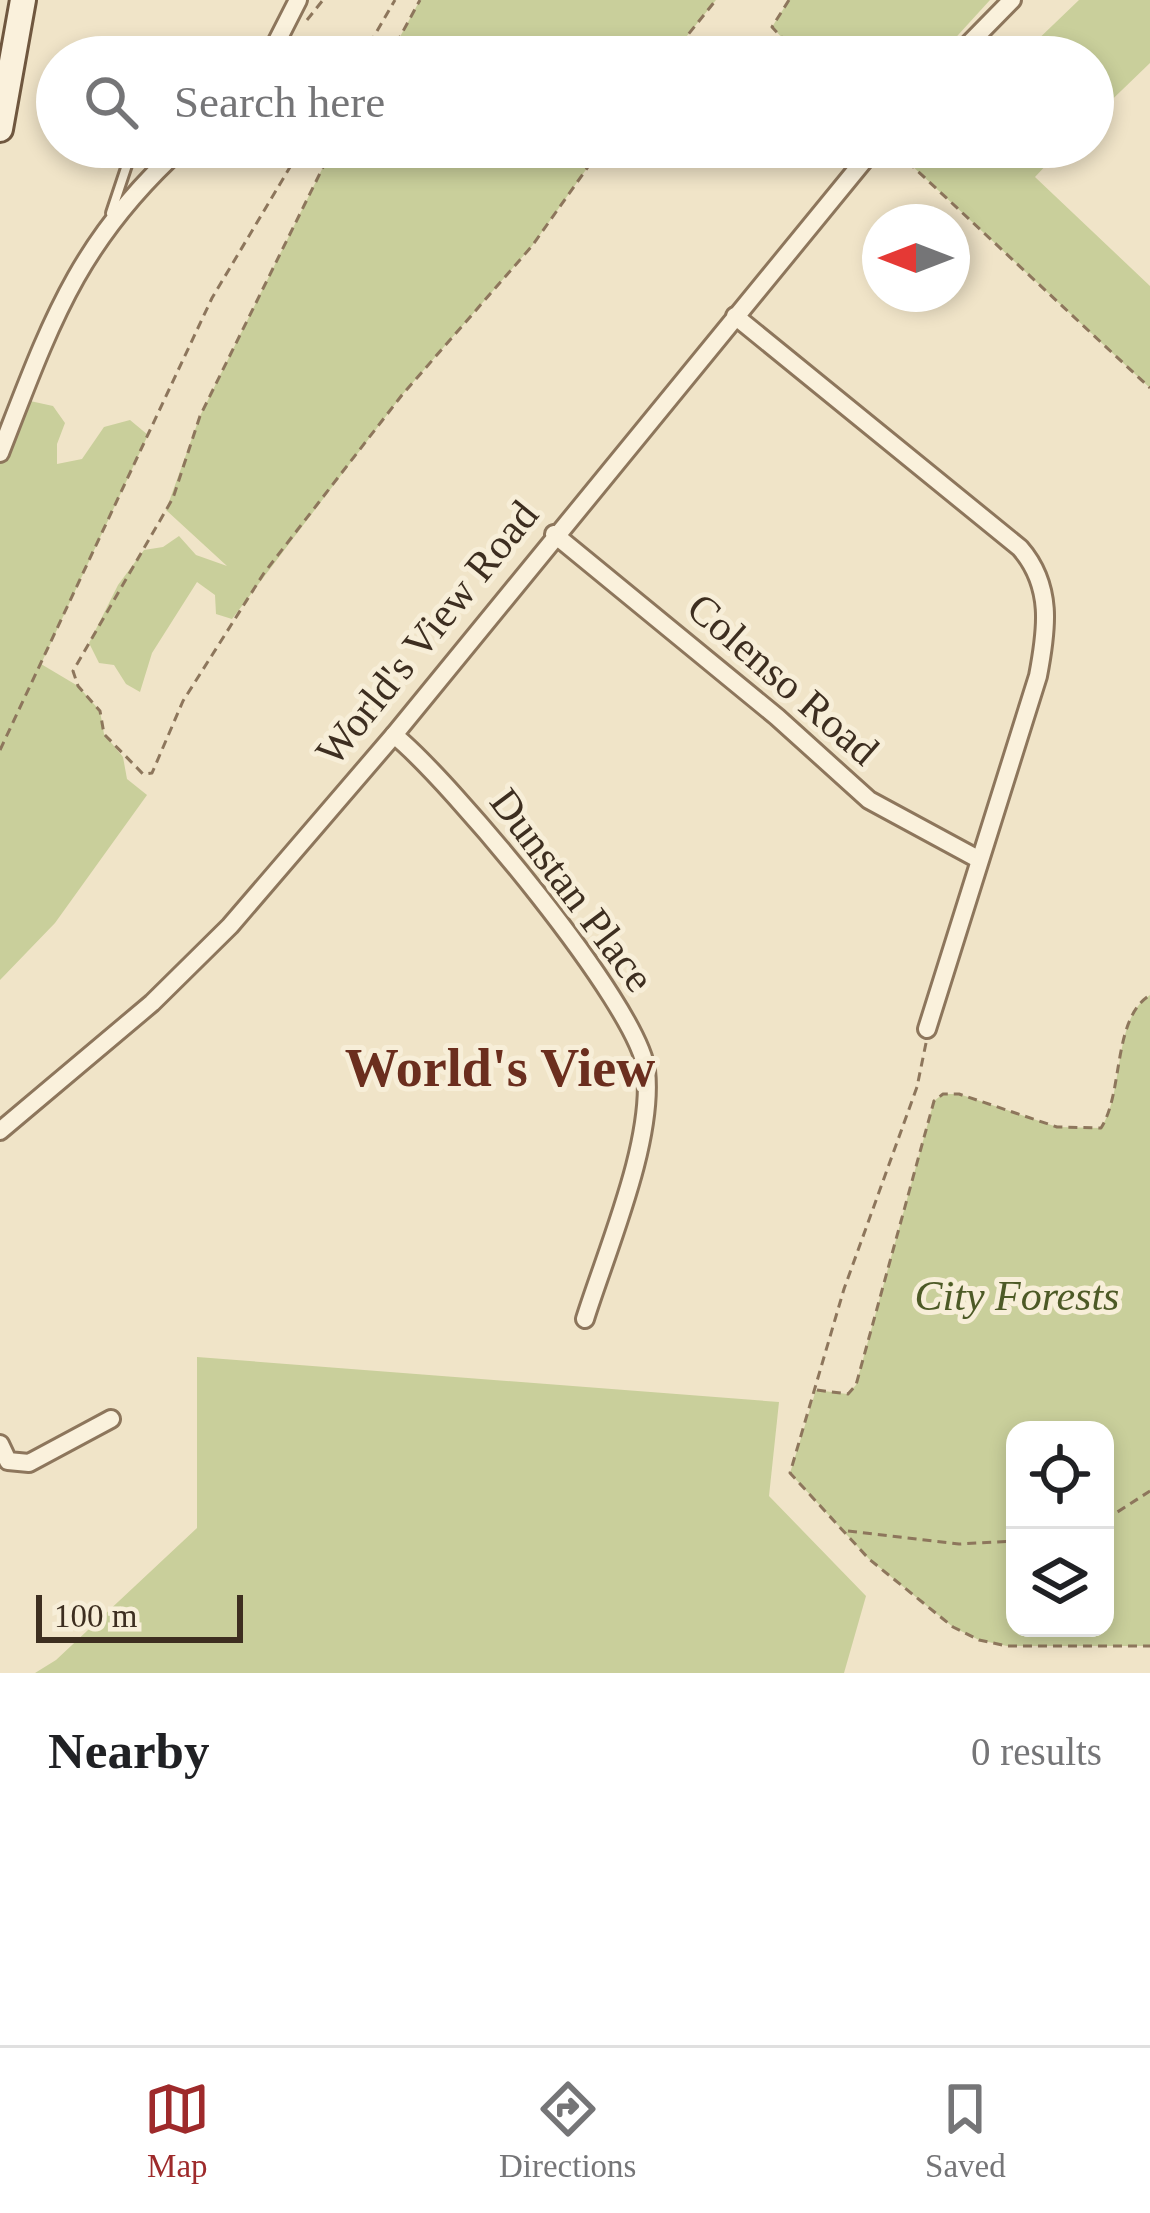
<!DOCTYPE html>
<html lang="en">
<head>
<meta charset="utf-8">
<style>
  body { margin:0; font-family:"Times New Roman",serif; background:#f2f2f2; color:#202124 }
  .controls { position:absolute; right:36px; bottom:36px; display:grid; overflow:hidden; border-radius:24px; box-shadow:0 6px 18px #0003 }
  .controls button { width:108px; height:108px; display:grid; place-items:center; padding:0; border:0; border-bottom:3px solid #e0e0e0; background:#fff; color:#202124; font:60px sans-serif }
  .compass { position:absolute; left:862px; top:204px; width:108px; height:108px; border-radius:50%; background:#fff; box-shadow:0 6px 18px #0003; rotate:270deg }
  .scale { position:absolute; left:36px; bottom:30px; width:207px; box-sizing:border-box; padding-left:12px; border:6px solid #3d2e20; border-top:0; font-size:33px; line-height:42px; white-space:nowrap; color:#3d2e20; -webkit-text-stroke:9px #f7eed8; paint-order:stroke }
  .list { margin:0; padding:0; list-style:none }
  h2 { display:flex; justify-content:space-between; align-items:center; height:156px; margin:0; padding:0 48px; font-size:51px }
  h2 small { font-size:39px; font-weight:400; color:#757577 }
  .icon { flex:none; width:66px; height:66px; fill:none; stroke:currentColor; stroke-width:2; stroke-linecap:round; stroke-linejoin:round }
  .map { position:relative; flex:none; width:1150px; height:1673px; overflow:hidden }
  .search { position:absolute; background:#fff; box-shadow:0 6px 18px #0003; left:36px; right:36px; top:36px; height:132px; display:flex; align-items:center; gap:30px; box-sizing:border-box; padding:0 42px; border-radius:66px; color:#757577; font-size:45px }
  .sheet { height:372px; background:#fff }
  nav { display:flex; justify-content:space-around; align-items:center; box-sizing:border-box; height:168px; border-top:3px solid #e0e0e0; background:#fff; font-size:33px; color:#757577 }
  nav a { display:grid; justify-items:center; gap:6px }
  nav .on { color:#9e2a2b }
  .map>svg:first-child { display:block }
</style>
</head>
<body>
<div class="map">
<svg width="1150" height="1673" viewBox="0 0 1150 1673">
  <rect width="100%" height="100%" fill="#f0e4c8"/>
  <g fill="#c9cf9b" fill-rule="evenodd">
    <path d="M420,0H716L670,57H389Z"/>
    <path d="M789,0H990L938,57H800L772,27Z"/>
    <path d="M1079,0H1150V63L1093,118V57H971L981,46L1029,48Z"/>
    <path d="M333,147H602L532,246L402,395L232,619L216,614L215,595L197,582L152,653L140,692L126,684L114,665L99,663L89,643L118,585L144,550L163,547L179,536L196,555L227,566L166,510L200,416Z"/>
    <path d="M903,147H1063L1035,177L1150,286V388L909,163Z"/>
    <path d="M21,399L53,406L65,423L57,444V464L82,459L104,427L130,420L148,435L41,664L78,686L100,711L104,734L123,757L127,779L147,795L55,923L0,980V453Z"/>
    <path d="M1150,995V1646H1007L979,1640L953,1627L869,1559L790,1473L816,1390L847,1394L856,1385L934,1101L943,1094H959L1057,1127L1101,1128C1125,1092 1112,1019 1150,995ZM1015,1430H1105V1628H1015Z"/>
    <path d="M197,1357L779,1402L769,1496L866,1596L844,1673H35L56,1660L197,1528Z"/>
  </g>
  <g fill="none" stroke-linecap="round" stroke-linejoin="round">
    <g stroke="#8d765c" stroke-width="14">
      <path id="lane" d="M111,213L133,147"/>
    </g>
    <g stroke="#8d765c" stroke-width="22">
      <g id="street">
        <path d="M269,57L298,0"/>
        <path d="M956,57L1012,0"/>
        <path d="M735,316L1020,548C1053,586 1047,629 1038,676L927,1029"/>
        <path d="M0,453C50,325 77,242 182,147"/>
        <path d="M554,534L777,717L869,800L978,859"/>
        <path d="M394,735C449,779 639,1005 646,1070C654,1142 607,1249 585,1319"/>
        <path d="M0,1131L152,1003L230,926L394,735L875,147"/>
        <path d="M0,1444L8,1461L29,1463L111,1419"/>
      </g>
    </g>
    <g stroke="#6f573f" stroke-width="30">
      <path id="secondary" d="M0,129L23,0"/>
    </g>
    <g stroke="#8d765c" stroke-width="3" stroke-dasharray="9 6" stroke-linecap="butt">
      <path d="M789,0L772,27L800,57"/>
      <path d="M307,20L323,0"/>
      <path d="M362,57L395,0"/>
      <path d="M389,57L420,0"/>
      <path d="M670,57L716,0"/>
      <path d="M333,147L200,416L173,498L73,671L78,686L100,711L104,734L143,774L152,773L183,701L264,573L402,395L532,246L602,147"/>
      <path d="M903,147L909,163L1150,388"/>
      <path d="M0,750L212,298L302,147"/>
      <path d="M926,1043L917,1087L844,1289L790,1473L869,1559L953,1627L979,1640L1007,1646H1150"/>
      <path d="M817,1390L848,1394L856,1385L934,1101L943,1094H959L1057,1127L1101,1128C1124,1092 1112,1019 1150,995"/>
      <path d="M1105,1520L1150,1491"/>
      <path d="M848,1531L959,1544L1015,1541"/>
    </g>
    <use href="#lane" stroke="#faf1dc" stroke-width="8"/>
    <use href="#street" stroke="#faf1dc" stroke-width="16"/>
    <use href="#secondary" stroke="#faf1dc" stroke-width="24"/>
  </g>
  <g text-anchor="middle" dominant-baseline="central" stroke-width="10" stroke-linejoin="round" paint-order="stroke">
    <g font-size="42" fill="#3d2e20" stroke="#f7eed8">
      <text transform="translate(427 633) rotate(-51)">World's View Road</text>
      <text transform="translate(783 679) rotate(41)">Colenso Road</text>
      <text transform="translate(572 890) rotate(53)">Dunstan Place</text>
    </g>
    <g font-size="42" font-style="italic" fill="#4d5a26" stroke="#f7eed8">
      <text x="1017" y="1296">City Forests</text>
    </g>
    <g font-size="54" font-weight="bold" fill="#6b2e1e" stroke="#f7eed8">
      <text x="500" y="1068">World's View</text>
    </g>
  </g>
</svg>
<div class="controls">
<button><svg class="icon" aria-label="locate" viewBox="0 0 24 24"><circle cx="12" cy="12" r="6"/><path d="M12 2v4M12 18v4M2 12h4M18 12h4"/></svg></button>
<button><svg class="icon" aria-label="layers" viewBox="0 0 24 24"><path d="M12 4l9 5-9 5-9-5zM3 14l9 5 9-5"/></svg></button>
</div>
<svg class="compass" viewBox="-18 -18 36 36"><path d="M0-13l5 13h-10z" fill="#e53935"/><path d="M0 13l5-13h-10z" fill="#757577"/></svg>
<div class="scale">100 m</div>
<div class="search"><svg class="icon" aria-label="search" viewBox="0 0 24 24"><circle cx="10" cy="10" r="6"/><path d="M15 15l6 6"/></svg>Search here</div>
</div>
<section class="sheet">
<h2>Nearby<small>0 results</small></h2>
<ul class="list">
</ul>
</section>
<nav>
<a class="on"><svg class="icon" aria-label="map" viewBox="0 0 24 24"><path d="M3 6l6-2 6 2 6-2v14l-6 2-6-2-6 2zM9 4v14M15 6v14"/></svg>Map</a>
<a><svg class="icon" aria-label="directions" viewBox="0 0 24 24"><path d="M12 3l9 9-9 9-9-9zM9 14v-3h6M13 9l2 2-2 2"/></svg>Directions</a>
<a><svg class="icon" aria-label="saved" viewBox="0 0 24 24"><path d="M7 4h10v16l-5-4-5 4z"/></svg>Saved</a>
</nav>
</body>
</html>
